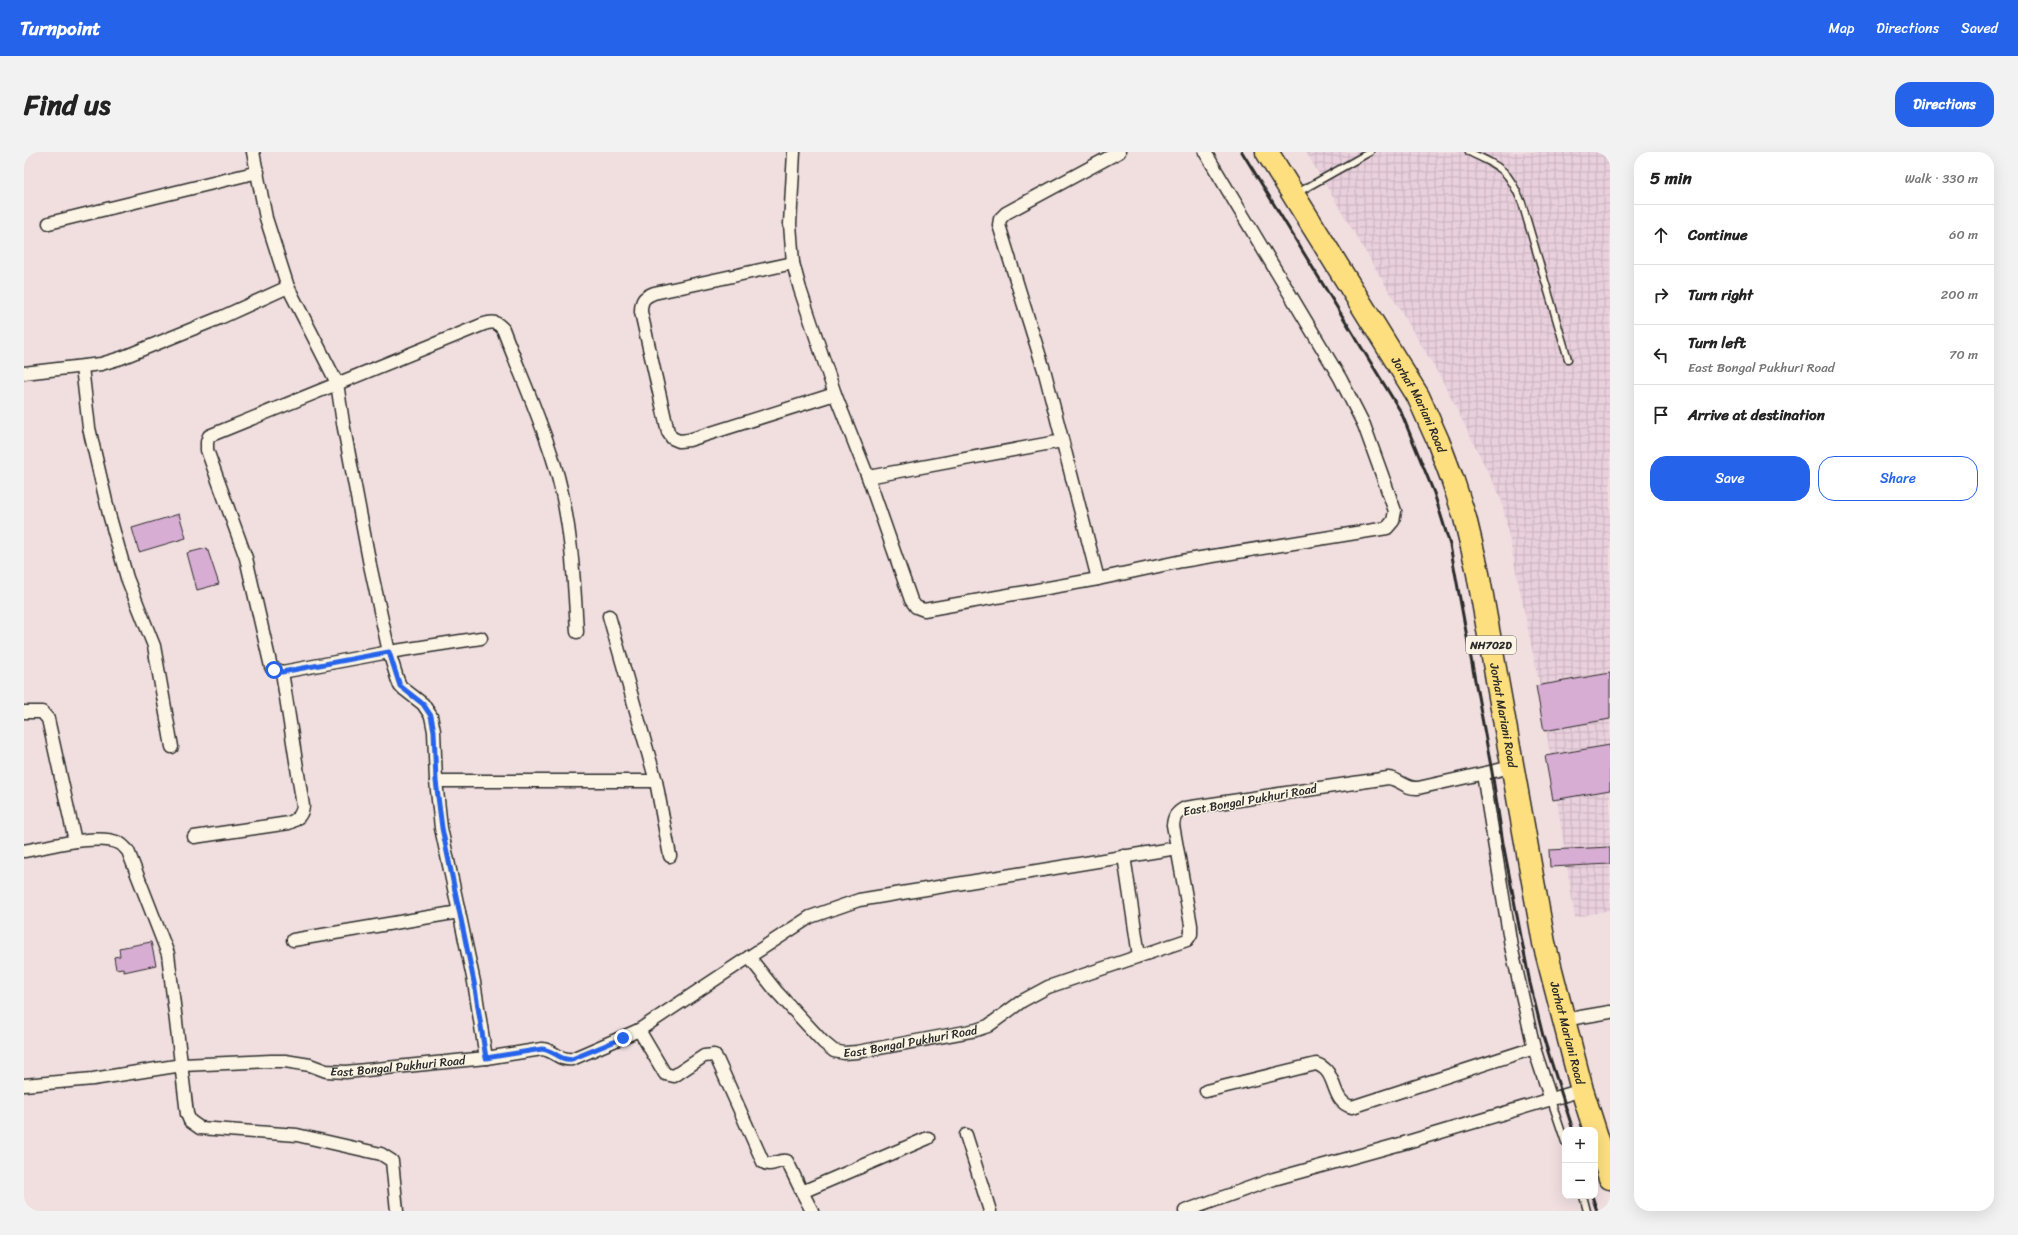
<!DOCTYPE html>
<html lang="en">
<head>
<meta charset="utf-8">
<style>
  body { margin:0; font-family:Sriracha,sans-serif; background:#f2f2f2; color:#222 }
  .controls { position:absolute; right:12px; bottom:12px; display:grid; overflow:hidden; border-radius:8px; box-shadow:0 4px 16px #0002 }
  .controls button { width:36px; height:36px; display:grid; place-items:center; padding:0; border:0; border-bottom:1px solid #e0e0e0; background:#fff; color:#222; font:20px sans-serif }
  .stop { position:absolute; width:12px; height:12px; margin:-9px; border:3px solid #2563eb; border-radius:50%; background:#fff }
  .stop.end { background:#2563eb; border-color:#fff; box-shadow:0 1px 4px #0008 }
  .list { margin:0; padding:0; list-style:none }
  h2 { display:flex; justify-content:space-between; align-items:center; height:52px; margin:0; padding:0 16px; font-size:17px }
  h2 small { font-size:13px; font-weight:400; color:#767676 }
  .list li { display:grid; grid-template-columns:26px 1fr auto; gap:12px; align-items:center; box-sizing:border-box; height:60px; padding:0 16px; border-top:1px solid #e0e0e0 }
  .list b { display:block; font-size:15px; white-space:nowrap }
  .list p { margin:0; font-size:13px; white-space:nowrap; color:#767676 }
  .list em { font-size:13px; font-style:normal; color:#767676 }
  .actions { display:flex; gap:8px; padding:12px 16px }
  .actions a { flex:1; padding:9px 0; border:1px solid #2563eb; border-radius:16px; text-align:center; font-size:14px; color:#2563eb }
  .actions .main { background:#2563eb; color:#fff }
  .icon { flex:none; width:22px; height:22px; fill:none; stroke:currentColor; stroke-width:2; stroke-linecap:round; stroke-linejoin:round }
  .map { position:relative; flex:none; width:1586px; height:1059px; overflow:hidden; border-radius:16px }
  header { display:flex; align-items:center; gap:24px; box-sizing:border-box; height:56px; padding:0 20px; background:#2563eb; color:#fff }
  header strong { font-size:19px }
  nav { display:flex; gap:22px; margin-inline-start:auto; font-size:14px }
  .intro { display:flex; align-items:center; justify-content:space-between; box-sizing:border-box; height:96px; padding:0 24px }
  h1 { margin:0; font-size:28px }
  .button { padding:10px 18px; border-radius:16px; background:#2563eb; color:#fff; font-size:14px; font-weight:700 }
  main { display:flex; gap:24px; padding:0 24px }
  aside { flex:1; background:#fff; border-radius:16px; box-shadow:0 4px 16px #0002 }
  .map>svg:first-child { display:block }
</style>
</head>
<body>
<header>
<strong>Turnpoint</strong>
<nav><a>Map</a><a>Directions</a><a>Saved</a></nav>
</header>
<div class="intro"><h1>Find us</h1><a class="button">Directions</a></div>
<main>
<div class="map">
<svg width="1586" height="1059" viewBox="0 0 1586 1059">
  <defs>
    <pattern id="industrial-grid" width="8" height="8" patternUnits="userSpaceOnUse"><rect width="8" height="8" fill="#e9d0dc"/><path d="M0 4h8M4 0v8" fill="none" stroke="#c8b3bd"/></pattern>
  </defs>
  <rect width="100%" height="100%" fill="#f1dfe0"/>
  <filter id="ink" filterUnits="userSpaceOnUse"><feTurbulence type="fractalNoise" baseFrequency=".025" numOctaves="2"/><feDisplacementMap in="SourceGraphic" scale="8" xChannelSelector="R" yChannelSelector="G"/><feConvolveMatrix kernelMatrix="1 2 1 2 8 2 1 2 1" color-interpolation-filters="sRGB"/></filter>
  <g filter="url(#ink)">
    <path fill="url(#industrial-grid)" d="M1282,0H1586V758L1551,766L1515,531L1477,346L1418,228Z"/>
    <g fill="#d7add3" stroke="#2b2b2b">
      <path d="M155,362L162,386L115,400L108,376Z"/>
      <path d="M183,396L195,432L173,438L163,401Z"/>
      <path d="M1586,521V567L1520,579L1512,534Z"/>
      <path d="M1586,593V638L1529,648L1521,604Z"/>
      <path d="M1586,695V712L1526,715L1525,698Z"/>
      <path d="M127,790L132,813L100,820L99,816L92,817L90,805L96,804L95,796Z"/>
    </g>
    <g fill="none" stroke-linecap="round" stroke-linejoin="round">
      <g stroke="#2b2b2b" stroke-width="9">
        <g id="lane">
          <path d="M1445,0C1477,15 1484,17 1498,51L1544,207"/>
          <path d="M1273,41L1346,0"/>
          <path d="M1527,948L1541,990"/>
          <path d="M1559,1044L1563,1059"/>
        </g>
      </g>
      <g stroke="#2b2b2b" stroke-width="15">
        <g id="street">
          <path d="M229,0L242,66L264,135L313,231L319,271L346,413L365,500L373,526L376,534L399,552L407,564L410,579L412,629L417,676L450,830L462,906"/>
          <path d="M770,0L766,72L769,111L776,137L811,242L844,325L887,448L892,455L900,458L1074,427L1158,409L1363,376L1369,369L1371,359L1340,273L1316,226L1181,0"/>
          <path d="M25,71L234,20"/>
          <path d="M769,111L630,141C620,145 617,148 617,160L644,280L648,286L655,289L665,288L811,242"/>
          <path d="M58,215L65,276L85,362L103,426L130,494L148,595"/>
          <path d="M0,221L77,212L97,206L198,165L264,135"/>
          <path d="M844,325L1038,289"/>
          <path d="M1074,427L1021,221L975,73L976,67L982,61L1095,0"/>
          <path d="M585,464L632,629L646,704"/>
          <path d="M457,486L365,500L258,520L247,515L222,406L183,298V290L185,284L460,172C469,169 473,170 479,177C496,222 517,267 531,314C547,368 550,424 553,480"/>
          <path d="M0,560H18L24,567L51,689"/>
          <path d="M1459,622L1487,794L1510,896L1527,948"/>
          <path d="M412,629H632"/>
          <path d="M170,685L265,671C274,667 278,663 279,654L258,520"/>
          <path d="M0,699C23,695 74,681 95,691C98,692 101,696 104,699L144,802L163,962L166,969L176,976L273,983L357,1002L368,1009L373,1059"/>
          <path d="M1100,704L1115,804"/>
          <path d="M269,788L435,760"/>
          <path d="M725,805L786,765L835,748L1153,696"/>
          <path d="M1539,868L1586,860"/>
          <path d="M615,878L641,922L650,924L680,904L690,903L693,907L739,1010C747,1016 754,1007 763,1009L778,1040L904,986"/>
          <path id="s1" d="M0,933L69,927L158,913L247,909H261L286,913L302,919L322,920L462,906L518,897C530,898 535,909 548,907L615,878L725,805L752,839L799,890L810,899L820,901L833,900L952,878L964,874L998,849L1024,835L1163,788L1167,782V773L1149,673C1150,664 1152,661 1161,656L1364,626C1376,627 1381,637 1394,636L1488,615"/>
          <path d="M1182,939L1292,912C1315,919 1305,949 1328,955L1510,896"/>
          <path d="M942,983L966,1059"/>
          <path d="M778,1040L788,1059"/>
          <path d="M1161,1059L1250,1027L1380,991L1558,938"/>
        </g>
      </g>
      <g stroke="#2b2b2b" stroke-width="25">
        <g id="highway">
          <path id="s2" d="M1243,0L1394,244L1414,289L1429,329L1441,366L1453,416L1520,791L1558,938L1586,1026"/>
        </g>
      </g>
      <use href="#lane" stroke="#fcf5e5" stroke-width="6"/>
      <use href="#street" stroke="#fcf5e5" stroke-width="12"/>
      <use href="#highway" stroke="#fedf80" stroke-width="22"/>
      <g stroke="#2b2b2b" stroke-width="3">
        <path d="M1218,0L1377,260L1410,341L1426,393L1468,620L1479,691L1506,831L1519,884L1549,978"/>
        <path d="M1568,1044L1573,1059"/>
      </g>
    </g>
  </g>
  <g fill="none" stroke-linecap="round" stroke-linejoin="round" filter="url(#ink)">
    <path stroke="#2563eb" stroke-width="5" d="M250,518L258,520L365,500L376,534L399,552L407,564L410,579L412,629L418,676L450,830L462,906L518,897C530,898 535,909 548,907L599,886"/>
  </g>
  <g text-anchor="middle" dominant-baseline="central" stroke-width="3" stroke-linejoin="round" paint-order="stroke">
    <rect fill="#fcf5e5" stroke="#6a6863" stroke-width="1" x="1442" y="484" width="50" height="18" rx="3"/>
    <g font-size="11" font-weight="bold" fill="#2b2b2b">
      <text x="1467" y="493">NH702D</text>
    </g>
    <g font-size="12" fill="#2b2b2b" stroke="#fcf5e5">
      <text stroke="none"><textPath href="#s2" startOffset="295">Jorhat Mariani Road</textPath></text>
      <text stroke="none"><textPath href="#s2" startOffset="619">Jorhat Mariani Road</textPath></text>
      <text transform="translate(1226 648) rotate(-10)">East Bongal Pukhuri Road</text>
      <text stroke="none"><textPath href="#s2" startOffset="943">Jorhat Mariani Road</textPath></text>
      <text stroke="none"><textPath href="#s1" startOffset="964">East Bongal Pukhuri Road</textPath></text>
      <text stroke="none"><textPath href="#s1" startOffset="377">East Bongal Pukhuri Road</textPath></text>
    </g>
  </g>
</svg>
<div class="controls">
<button>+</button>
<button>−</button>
</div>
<div class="stop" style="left:250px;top:518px"></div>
<div class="stop end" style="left:599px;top:886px"></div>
</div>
<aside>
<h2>5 min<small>Walk · 330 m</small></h2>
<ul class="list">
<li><svg class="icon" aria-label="ahead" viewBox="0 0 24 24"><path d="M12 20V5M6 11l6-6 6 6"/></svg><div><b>Continue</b></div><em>60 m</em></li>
<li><svg class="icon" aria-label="right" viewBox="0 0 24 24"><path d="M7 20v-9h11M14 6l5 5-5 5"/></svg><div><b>Turn right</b></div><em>200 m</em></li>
<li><svg class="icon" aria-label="left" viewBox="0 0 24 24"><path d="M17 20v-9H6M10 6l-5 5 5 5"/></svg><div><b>Turn left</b><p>East Bongal Pukhuri Road</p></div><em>70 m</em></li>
<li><svg class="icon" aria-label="arrive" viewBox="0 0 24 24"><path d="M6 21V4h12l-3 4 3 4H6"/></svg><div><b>Arrive at destination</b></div></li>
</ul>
<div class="actions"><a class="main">Save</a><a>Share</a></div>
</aside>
</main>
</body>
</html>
